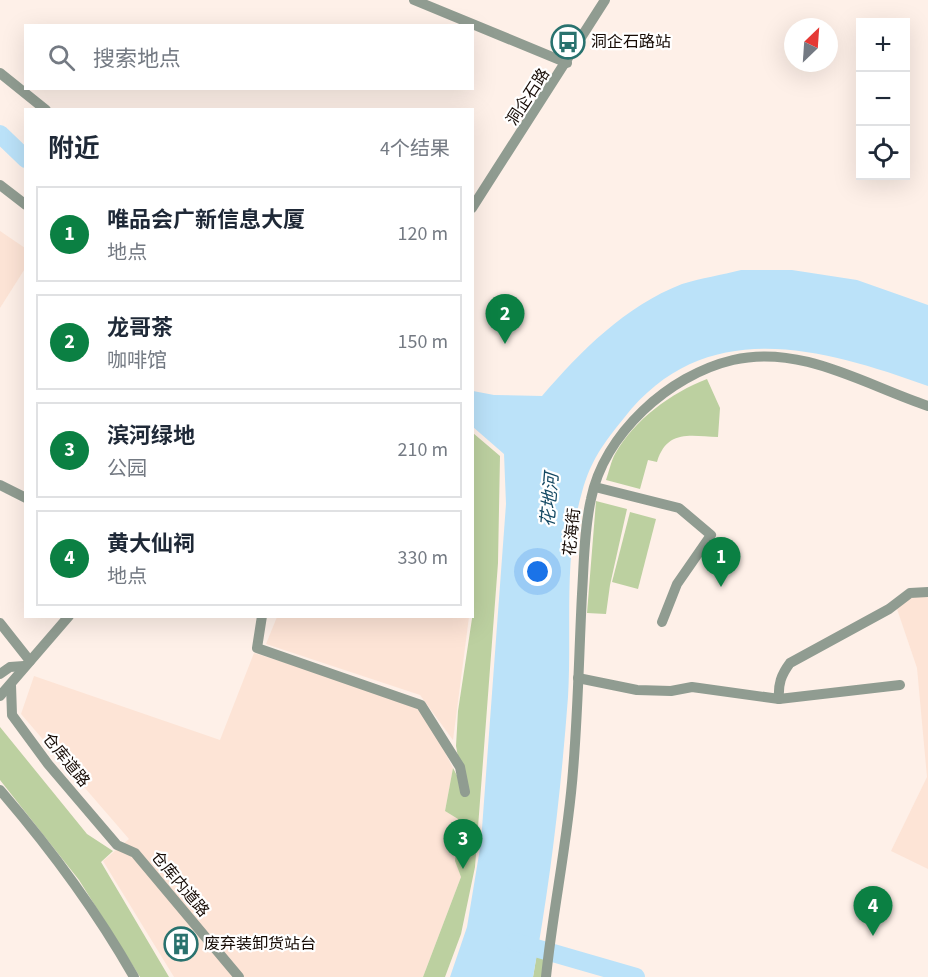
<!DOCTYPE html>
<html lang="zh">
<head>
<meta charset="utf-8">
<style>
  body { margin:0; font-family:"Source Sans 3","Noto Sans SC",sans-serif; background:#f6f6f7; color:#1f2937 }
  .controls { position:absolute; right:18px; top:18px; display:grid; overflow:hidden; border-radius:0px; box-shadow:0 6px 24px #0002 }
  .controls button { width:54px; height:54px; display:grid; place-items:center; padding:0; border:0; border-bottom:2px solid #e0e1e3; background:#fff; color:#1f2937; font:30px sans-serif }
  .compass { position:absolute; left:784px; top:18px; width:54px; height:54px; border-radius:50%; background:#fff; box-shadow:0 6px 24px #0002; rotate:25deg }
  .you { position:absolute; left:538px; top:572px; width:21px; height:21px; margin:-15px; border:4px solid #fff; border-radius:50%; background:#1a73e8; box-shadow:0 0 0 9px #1a73e833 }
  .badge { display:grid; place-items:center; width:39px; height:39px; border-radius:50%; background:#0b8043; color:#fff; font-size:20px; font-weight:700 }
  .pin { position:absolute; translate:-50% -50px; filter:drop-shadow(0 2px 3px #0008) }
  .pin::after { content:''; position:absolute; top:32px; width:21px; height:18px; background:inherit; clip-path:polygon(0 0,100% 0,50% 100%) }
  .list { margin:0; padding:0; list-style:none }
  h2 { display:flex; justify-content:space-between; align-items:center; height:78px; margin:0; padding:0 24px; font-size:26px }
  h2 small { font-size:20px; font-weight:400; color:#747a83 }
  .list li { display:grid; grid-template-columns:39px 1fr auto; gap:18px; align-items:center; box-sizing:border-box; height:96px; margin:0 12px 12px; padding:0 12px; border:2px solid #e0e1e3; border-radius:0px }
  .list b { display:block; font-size:22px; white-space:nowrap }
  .list p { margin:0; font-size:20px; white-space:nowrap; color:#747a83 }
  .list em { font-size:20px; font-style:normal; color:#747a83 }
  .icon { flex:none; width:33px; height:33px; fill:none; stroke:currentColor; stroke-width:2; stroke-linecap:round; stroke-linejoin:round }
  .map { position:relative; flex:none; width:928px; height:977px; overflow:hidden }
  .search { position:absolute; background:#fff; box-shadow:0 6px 24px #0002; left:24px; top:24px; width:450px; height:66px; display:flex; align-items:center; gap:15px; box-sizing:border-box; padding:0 21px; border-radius:0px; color:#747a83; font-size:22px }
  .panel { position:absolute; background:#fff; box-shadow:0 6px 24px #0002; left:24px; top:108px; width:450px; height:510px; border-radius:0px }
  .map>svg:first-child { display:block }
</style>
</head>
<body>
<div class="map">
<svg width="928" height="977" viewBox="0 0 928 977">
  <rect width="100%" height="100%" fill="#fef0e8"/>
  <g fill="#fde4d6">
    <path d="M0,231L25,248L26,267L0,308Z"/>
    <path d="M921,588L928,591V869L891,851L927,777L917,668L896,606Z"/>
    <path d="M277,617H469L453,740L420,695L266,644Z"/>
    <path d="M254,653L421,705L453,768L445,811L458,819L455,861L461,877L423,977H174L103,861L129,839L21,714L34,676L220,740Z"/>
  </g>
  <g fill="#bcd0a0">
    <path d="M707,379L720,408L718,437C690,436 667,429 657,462L648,460L640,489L606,480C609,472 611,461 615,454C635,419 671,393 707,379Z"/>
    <path d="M473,433L500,456L498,563L475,867L461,934L445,977H423L461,877L455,861L458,819L445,811L453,768L464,789L456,746L458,711L473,612Z"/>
    <path d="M596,501L627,509L610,585L606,614L587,613Z"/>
    <path d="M630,512L656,519L638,589L612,582Z"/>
    <path d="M0,727L87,834L113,851L101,862L169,977H140L79,880L0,780Z"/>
    <path d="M537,953H546L542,977H533Z"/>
  </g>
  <path fill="#bbe2f9" d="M741,270H792L857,280L928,305V386C822,348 705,314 624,418C603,444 591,460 582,492C563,557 572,630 568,697C561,791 550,884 533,977H450L467,927L481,842L506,504L504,454L473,427V391L494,395L542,396C581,351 625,306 682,284C701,278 722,275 741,270Z"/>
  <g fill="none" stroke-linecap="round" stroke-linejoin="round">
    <g stroke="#bbe2f9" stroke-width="18">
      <path d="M0,134L26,159"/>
      <path d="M515,942L636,977"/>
    </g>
    <g stroke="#909c91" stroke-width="10">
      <path d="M414,0L567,63"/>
      <path d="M0,73L46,110"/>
      <path d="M0,185L26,205"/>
      <path d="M472,208L605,0"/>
      <path d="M0,485L26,498"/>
      <path d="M595,487L679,508L711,535L677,584L662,622"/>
      <path d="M262,616L257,648L421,705L460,767L465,792"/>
      <path d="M0,623L30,661"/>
      <path d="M0,674L10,667L24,666"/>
      <path d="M578,678L637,690L671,691L692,687L779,699L900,685"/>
      <path d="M11,685L12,715L48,764L117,845L135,853L239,977"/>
      <path d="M0,696L69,616"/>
      <path d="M779,699C778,684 781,675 790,663L889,609L910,593L928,592"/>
      <path d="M0,790C50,848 96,910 134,977"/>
      <path d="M546,977C553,908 568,840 573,771C578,712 579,653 582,594C584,563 584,530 591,499C604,434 669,375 733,360C801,344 865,385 928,406"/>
    </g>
  </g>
  <defs>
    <g id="bus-ring" transform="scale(1.725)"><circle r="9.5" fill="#fff" stroke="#29726e" stroke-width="1.5"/><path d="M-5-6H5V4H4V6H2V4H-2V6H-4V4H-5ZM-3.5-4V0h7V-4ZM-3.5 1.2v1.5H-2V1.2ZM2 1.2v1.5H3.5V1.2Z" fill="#29726e"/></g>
    <g id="building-ring" transform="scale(1.725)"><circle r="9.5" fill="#fff" stroke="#29726e" stroke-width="1.5"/><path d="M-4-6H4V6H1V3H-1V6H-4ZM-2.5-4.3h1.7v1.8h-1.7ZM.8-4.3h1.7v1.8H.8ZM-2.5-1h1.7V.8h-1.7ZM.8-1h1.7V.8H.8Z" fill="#29726e"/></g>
  </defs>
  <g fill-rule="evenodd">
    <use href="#bus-ring" x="568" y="42"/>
    <use href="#building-ring" x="181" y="944"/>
  </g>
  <g text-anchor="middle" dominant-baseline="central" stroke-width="4.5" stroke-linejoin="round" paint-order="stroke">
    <g font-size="16" fill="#160b05" stroke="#fff" text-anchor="start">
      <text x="591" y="42">洞企石路站</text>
      <text x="204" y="944">废弃装卸货站台</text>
    </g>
    <g font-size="16" fill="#160b05" stroke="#fff">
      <text transform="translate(528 97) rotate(-57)">洞企石路</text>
      <text transform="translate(572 532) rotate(-84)">花海街</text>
      <text transform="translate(66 760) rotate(51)">仓库道路</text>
      <text transform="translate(180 884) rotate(50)">仓库内道路</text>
    </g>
    <g font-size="18" font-style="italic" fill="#134862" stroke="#fff">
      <text transform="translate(550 500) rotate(-85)">花地河</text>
    </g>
  </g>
</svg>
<div class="controls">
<button>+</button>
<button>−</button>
<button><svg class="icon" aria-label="locate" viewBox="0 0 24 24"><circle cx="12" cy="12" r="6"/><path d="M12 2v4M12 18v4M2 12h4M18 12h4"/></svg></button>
</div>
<svg class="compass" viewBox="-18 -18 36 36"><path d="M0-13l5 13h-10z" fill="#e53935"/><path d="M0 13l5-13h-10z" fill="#747a83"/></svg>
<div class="you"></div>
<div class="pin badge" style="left:721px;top:587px">1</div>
<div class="pin badge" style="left:505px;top:344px">2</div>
<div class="pin badge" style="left:463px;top:869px">3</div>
<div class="pin badge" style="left:873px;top:936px">4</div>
<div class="search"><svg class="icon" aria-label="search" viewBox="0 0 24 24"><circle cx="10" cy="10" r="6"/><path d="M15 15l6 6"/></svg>搜索地点</div>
<section class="panel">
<h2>附近<small>4个结果</small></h2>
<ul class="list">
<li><span class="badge">1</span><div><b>唯品会广新信息大厦</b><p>地点</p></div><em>120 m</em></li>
<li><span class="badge">2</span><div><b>龙哥茶</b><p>咖啡馆</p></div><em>150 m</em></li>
<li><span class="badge">3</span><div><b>滨河绿地</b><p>公园</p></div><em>210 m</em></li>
<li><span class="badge">4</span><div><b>黄大仙祠</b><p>地点</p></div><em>330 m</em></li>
</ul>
</section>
</div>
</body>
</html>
